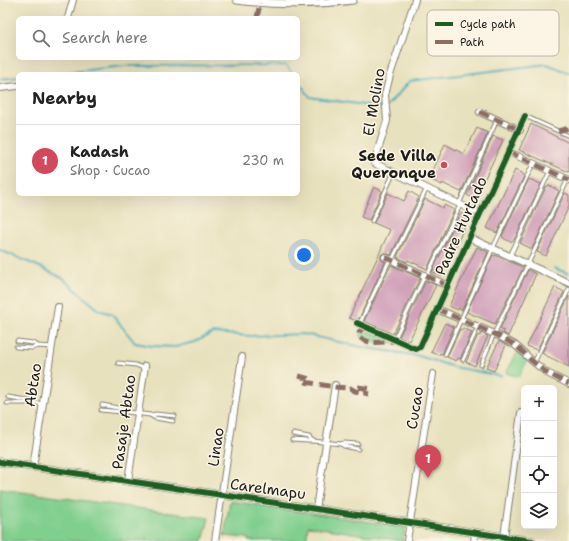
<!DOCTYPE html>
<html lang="en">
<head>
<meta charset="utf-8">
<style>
  body { margin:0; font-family:"Shantell Sans",sans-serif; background:#f2f2f2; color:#222 }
  .controls { position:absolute; right:12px; bottom:12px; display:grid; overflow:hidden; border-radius:6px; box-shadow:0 4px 16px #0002 }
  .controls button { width:36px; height:36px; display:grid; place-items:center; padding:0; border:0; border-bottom:1px solid #e0e0e0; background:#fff; color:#222; font:20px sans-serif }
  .you { position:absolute; left:304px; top:255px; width:14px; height:14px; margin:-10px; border:3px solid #fff; border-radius:50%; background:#1a73e8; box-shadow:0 0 0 6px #1a73e833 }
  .badge { display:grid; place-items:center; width:26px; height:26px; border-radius:50%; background:#d1495b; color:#fff; font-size:13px; font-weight:700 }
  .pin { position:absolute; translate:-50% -33px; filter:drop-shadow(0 1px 2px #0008) }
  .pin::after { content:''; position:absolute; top:21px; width:14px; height:12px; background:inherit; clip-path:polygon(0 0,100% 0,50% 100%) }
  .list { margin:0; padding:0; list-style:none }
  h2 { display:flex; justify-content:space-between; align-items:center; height:52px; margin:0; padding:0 16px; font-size:17px }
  h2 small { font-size:13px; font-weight:400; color:#767676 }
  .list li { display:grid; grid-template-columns:26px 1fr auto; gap:12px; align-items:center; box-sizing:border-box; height:72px; padding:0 16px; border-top:1px solid #e0e0e0 }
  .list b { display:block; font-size:15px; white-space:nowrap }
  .list p { margin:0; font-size:13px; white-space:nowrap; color:#767676 }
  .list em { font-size:13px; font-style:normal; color:#767676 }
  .icon { flex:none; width:22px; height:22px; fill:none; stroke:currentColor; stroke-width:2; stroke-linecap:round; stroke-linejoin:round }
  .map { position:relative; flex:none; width:569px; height:541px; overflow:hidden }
  .search { position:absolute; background:#fff; box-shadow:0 4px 16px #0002; left:16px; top:16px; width:284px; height:44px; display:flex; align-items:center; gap:10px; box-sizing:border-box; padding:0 14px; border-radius:6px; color:#767676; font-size:15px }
  .panel { position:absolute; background:#fff; box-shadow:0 4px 16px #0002; left:16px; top:72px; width:284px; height:124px; border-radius:6px }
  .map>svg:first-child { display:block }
</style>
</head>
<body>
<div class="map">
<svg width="569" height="541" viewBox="0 0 569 541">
  <rect width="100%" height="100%" fill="#fcf5e5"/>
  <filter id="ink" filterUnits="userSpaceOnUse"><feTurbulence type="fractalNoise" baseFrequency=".025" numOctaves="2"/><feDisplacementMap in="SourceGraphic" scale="8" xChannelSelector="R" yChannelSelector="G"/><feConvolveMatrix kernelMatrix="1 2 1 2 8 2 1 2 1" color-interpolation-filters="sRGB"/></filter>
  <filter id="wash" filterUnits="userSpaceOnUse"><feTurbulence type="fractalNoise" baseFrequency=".012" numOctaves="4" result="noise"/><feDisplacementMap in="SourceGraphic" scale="16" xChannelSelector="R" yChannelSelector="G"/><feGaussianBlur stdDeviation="0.9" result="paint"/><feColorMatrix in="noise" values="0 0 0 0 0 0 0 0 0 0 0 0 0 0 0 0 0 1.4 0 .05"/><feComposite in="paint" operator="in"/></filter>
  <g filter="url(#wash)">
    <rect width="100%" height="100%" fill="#e8e1bd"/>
    <g fill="#80cf8e" stroke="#4e7655">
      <path d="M367,332H371L395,342C385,343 370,343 361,337V333Z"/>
      <path d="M518,351L527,361L519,377L506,373Z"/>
      <path d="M0,489L209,518L203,541H0Z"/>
      <path d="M230,501L405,527L403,541L308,526L306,541H248V538L224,536Z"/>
    </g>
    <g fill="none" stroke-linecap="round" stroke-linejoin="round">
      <g stroke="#3caabb" stroke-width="2">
        <path d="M51,74L124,66L286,65L293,74"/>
        <path d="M0,79L18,77"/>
        <path d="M298,81L310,97L384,108"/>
        <path d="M387,106L410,81L547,64L569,73"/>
        <path d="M0,250L40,267L62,278L99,310L112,314L135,343L152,346L175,347L195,342L213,333L251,336L304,334L361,347L419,356L454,367L501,376"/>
        <path d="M554,268L569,274"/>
      </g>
    </g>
    <g id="blocks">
      <g fill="#d1a1ba">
        <path d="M531,124L569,143V172L519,150Z"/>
        <path d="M477,128L488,133L461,192L442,183V185L429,179L445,144L464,154Z"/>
        <path d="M493,136L503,140L475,199L467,195Z"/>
        <path d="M515,170L523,174L522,175L524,176L497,233L487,228Z"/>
        <path d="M529,179L541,184L514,240H513L511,242L503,238V236H502Z"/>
        <path d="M549,185L559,191L532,249L520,243L546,187H547Z"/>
        <path d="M374,187L382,191L369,220L361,217Z"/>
        <path d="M409,191L419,197L391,255L385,253L381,255V259L385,262L359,319H356L354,320L349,318L381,250V249L390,230L374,223L388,193L404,201Z"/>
        <path d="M565,193L569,195V206L546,256L537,252Z"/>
        <path d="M425,199L443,208L444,205L454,210L427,269L408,260L407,262L397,257Z"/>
        <path d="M460,213L469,217L442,276L432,272Z"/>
        <path d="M477,247L488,252L462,310L459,308L458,310L449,306Z"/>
        <path d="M493,255L495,256V255L520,266L523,268L495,324L467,312Z"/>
        <path d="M391,265L420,278L393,334L364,321Z"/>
        <path d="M528,270L536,274L508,336L503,333L504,331L500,329Z"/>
        <path d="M426,281L436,285L409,341L399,337Z"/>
        <path d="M555,287L564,292L537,350L527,346Z"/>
        <path d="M569,296V367L543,354V353H542Z"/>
        <path d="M445,323L454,327L442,354L440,353L439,355L431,352Z"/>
        <path d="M463,328L472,332L460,359L458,358L456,361L447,357L460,329L462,330Z"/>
        <path d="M481,333L488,336L475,366L466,362L478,335L480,336Z"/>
        <path d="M499,341L506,345L494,371L486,368Z"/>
      </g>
    </g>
  </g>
  <g filter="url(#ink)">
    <use href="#blocks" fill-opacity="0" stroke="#827e6c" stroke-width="1"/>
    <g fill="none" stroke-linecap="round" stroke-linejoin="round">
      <g stroke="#827e6c" stroke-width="5">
        <g id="service">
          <path d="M525,116L569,136"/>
          <path d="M459,204L497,120"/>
          <path d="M372,221L394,172"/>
          <path d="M510,256L550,171"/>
          <path d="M392,260L427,188"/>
          <path d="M427,276L460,205"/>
          <path d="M359,325L390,259"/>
          <path d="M394,340L425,275"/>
          <path d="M17,341L33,343L38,346"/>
          <path d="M16,347L32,348L38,346L52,347"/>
          <path d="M445,355L493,248L533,164"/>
          <path d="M463,360L478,327"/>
          <path d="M118,363L136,365L145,369"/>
          <path d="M534,363L569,289"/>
          <path d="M481,365L494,334L528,264L568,179"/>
          <path d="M8,397L26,400L30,402"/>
          <path d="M7,403H25L30,402L43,404"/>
          <path d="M102,405L123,409L127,412"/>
          <path d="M101,410L122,412H127L150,415L155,418L173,421"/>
          <path d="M151,415L156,414L175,416"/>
          <path d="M293,434L309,437L313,441"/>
          <path d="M292,440L308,441H313L341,444L344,443L358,444"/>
          <path d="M341,444L344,446L358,449"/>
        </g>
      </g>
      <g stroke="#827e6c" stroke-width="8">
        <g id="minor">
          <path d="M415,0L390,75L385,95L387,121L374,163L480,214"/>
          <path d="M68,18L73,0"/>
          <path d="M0,88L18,86"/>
          <path d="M480,112L520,130"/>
          <path d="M509,152L569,180"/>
          <path d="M470,238L569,283"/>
          <path d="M385,257L448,286"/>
          <path d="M437,309L499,336L515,345L523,352L531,360L547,373L569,384"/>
          <path d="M357,323L416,349L420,347L480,214L525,116"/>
          <path d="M33,467L58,307"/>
          <path d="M128,481L145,366"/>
          <path d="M316,509L335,385"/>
          <path d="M504,537L521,413"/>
          <path d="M215,541L242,357"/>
          <path d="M407,541L433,374"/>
          <path d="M474,541L475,533"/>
        </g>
      </g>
      <g stroke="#827e6c" stroke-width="9">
        <g id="tertiary">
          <path d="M237,0C276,5 314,5 353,0"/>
          <path d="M0,462L532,541"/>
        </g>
      </g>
      <use href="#service" stroke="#fff" stroke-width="3"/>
      <use href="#minor" stroke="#fff" stroke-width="6"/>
      <use href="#tertiary" stroke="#fff" stroke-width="7"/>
      <g stroke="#8d6e63" stroke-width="5" stroke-dasharray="10 5" stroke-linecap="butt">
        <path d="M257,18L260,3"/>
        <path d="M480,112L520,130"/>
        <path d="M558,131L569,128"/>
        <path d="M509,152L569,180"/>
        <path d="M385,257L448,286"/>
        <path d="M437,309L499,336L515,345L523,352L531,360L547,373L569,384"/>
        <path d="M366,328C360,329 358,331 359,337C368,345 382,342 393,341"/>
        <path d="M299,376L313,380"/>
        <path d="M305,382L335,387L350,388L355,391L369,394"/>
        <path d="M358,387L371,389"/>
      </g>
      <g stroke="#fcf5e5" stroke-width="8">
        <g id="cycleway">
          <path d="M357,323L416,349L420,347L480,214L525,116"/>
          <path d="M0,462L532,541"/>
        </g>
      </g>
      <use href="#cycleway" stroke="#1b5e20" stroke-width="6"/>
    </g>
  </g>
  <circle fill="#d1495b" stroke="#fcf5e5" stroke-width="1.5" cx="444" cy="165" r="4"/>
  <g text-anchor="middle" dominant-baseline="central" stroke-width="3" stroke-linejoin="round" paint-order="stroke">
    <g font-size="15" fill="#1c1c1c" stroke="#fcf5e5">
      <text transform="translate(374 102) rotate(-80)">El Molino</text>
      <text transform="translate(461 226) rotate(-66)">Padre Hurtado</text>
      <text transform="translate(33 385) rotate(-81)">Abtao</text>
      <text transform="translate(415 408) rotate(-81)">Cucao</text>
      <text transform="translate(124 422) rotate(-82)">Pasaje Abtao</text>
      <text transform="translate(216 447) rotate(-82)">Linao</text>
      <text transform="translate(268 489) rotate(8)">Carelmapu</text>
    </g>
    <g font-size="15" font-weight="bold" fill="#1c1c1c" stroke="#fcf5e5" text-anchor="end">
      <text x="436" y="156">Sede Villa<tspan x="436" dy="17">Queronque</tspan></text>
    </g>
  </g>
  <rect x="427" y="10" width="132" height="46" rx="6" fill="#fcf5e5" stroke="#b9b4a9" stroke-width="1"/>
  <rect x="435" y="22" width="18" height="4" fill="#1b5e20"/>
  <rect x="435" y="40" width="18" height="4" fill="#8d6e63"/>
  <g font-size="11" fill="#1c1c1c">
    <text x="460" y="28">Cycle path</text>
    <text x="460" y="46">Path</text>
  </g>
</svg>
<div class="controls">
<button>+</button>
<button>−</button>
<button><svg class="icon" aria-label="locate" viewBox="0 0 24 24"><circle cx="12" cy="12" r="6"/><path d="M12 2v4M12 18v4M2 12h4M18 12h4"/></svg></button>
<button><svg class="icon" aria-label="layers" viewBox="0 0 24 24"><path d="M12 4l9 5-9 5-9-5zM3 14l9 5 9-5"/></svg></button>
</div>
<div class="you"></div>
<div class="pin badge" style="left:428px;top:478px">1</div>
<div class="search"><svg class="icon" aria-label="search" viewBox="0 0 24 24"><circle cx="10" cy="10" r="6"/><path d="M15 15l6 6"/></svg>Search here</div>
<section class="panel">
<h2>Nearby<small></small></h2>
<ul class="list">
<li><span class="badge">1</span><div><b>Kadash</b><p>Shop · Cucao</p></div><em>230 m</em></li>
</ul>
</section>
</div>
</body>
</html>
